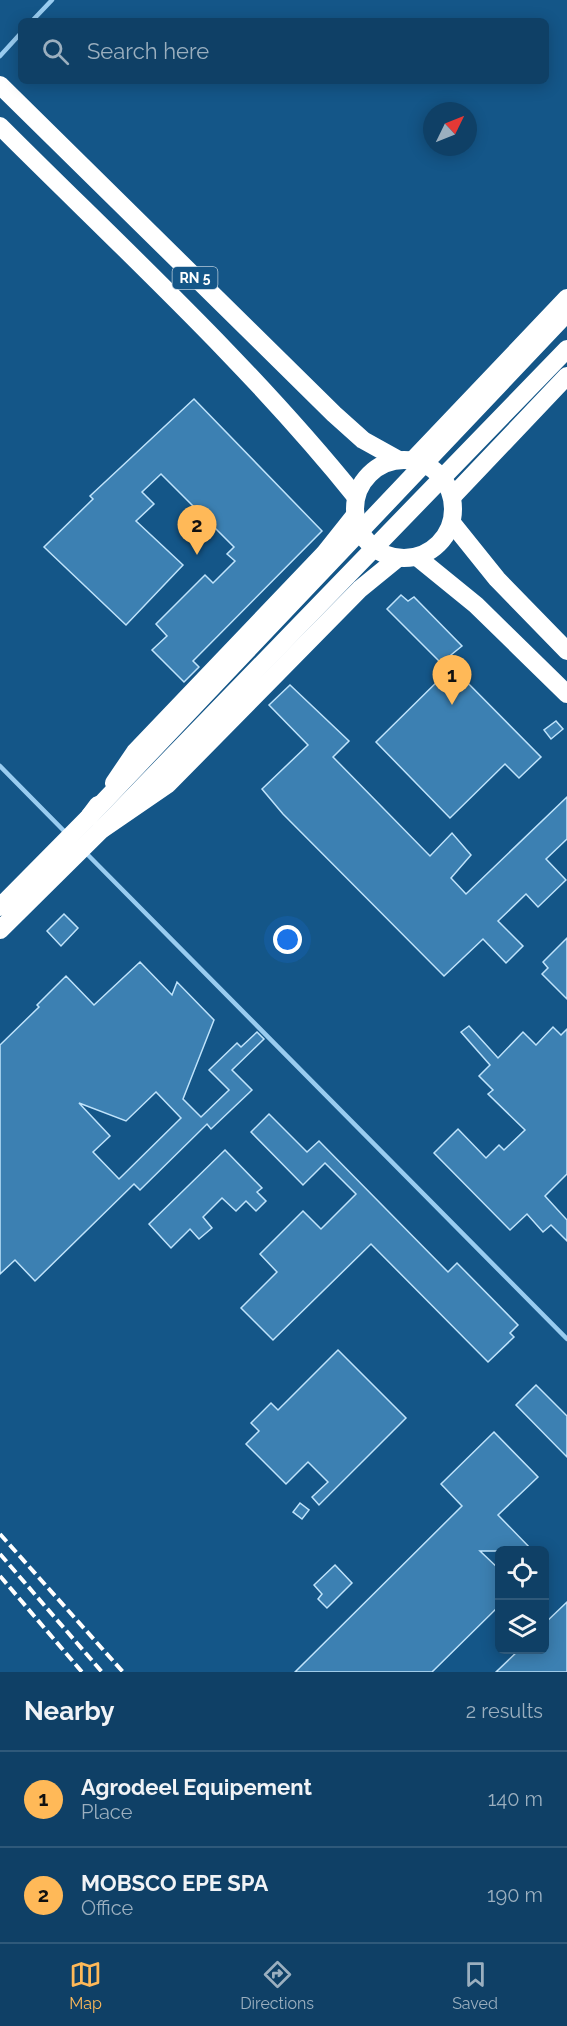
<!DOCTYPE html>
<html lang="en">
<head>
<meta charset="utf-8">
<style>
  body { margin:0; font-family:Raleway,sans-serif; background:#18476c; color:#f1f3f6 }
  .controls { position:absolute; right:18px; bottom:18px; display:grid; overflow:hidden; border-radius:9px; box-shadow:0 3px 15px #0003 }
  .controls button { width:54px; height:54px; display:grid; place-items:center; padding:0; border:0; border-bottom:2px solid #2f597a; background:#0f4066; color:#f1f3f6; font:30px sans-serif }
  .compass { position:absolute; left:423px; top:102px; width:54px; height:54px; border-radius:50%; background:#0f4066; box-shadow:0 3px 15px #0003; rotate:47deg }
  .you { position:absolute; left:288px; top:940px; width:21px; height:21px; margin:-15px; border:4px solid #fff; border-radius:50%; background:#1a73e8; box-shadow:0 0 0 9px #1a73e833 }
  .badge { display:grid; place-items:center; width:39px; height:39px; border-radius:50%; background:#ffb958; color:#111; font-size:20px; font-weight:700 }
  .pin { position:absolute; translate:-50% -50px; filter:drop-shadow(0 2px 3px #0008) }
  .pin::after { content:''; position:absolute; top:32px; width:21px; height:18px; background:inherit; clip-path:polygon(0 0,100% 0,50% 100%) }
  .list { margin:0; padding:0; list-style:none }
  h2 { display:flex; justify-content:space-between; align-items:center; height:78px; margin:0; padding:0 24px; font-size:26px }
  h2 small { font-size:20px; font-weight:400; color:#9bafbf }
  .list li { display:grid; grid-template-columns:39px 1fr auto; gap:18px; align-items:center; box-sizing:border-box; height:96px; padding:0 24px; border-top:2px solid #2f597a }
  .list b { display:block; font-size:22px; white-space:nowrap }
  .list p { margin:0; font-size:20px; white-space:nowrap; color:#9bafbf }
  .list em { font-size:20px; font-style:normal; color:#9bafbf }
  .icon { flex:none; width:33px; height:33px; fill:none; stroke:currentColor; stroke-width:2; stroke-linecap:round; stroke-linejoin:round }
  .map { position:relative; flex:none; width:567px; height:1672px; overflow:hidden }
  .search { position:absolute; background:#0f4066; box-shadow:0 3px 15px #0003; left:18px; right:18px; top:18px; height:66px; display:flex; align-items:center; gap:15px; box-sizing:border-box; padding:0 21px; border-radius:9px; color:#9bafbf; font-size:22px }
  .sheet { height:270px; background:#0f4066 }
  nav { display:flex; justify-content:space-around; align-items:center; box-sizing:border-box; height:84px; border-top:2px solid #2f597a; background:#0f4066; font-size:16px; color:#9bafbf }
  nav a { display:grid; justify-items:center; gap:3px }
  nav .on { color:#ffb958 }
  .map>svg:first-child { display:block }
</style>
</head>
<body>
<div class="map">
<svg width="567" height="1672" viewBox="0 0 567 1672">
  <rect width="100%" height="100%" fill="#145688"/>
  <g fill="#3c80b2" stroke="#bfe3fb" stroke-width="1.5" fill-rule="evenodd">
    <path d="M194,399L322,531L193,661L199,667L184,682L152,650L167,636L156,624L205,575L213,583L235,561L227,554L234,547L161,474L142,492L154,504L136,521L183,565L126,625L44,547L93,499L90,496Z"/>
    <path d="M401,595L408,601L414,597L462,646L441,663L387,609Z"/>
    <path d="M452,667L541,757L519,778L505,764L450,818L376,742Z"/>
    <path d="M290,685L349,741L333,757L430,856L452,833L471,855L451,878L466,894L567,797V839L546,859L566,880L538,907L526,894L498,921L523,946L506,963L483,939L444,976L283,814L262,789L308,745L269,705Z"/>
    <path d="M556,721L563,729L551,739L544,730Z"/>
    <path d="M64,914L78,928L61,946L47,931Z"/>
    <path d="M567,938V999L542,974L548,968L543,962Z"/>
    <path d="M140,962L172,995L177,982L214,1020L183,1099L201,1117L229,1090L209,1070L237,1043L241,1047L257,1032L264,1039L232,1070L252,1090L211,1129L207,1124L140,1190L134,1184L35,1281L15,1260L0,1274V1045L39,1007L37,1005L66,976L94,1005ZM156,1092L181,1118L119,1179L93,1152L110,1136L79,1103L126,1121Z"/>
    <path d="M469,1026L498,1058L523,1032L536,1045L553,1027L561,1035L567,1029V1174L545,1196L567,1220V1241L551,1225L543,1232L527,1214L510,1230L434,1153L458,1129L486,1158L499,1145L504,1150L525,1130L488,1094L493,1090L479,1076L490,1065L461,1032Z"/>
    <path d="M269,1114L307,1152L319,1141L448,1272L457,1263L518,1325L510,1333L514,1337L488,1362L371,1244L273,1340L241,1308L277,1272L260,1254L303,1211L321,1229L356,1194L325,1163L303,1185L251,1132Z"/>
    <path d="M225,1150L262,1188L257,1192L266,1201L256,1211L246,1201L236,1211L222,1198L203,1217L212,1228L199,1239L190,1229L171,1248L149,1224Z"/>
    <path d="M338,1350L406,1418L319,1505L312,1497L328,1482L308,1462L286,1484L246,1444L259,1431L251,1423L271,1403L278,1410Z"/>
    <path d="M536,1385L567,1416V1457L516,1405Z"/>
    <path d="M494,1432L538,1477L498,1515L533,1551H480L500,1570V1605L432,1672H295L462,1506L441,1484Z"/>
    <path d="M300,1503L309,1510L302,1519L293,1512Z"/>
    <path d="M335,1565L352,1583L327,1608L318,1599L322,1594L314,1585Z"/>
    <path d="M567,1602V1672H496L519,1650H544V1624Z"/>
  </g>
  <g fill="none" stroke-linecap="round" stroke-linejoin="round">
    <g stroke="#99ccf0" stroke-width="4.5">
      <path d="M32,21L52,0"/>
      <path d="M0,56L21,33"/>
      <path d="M0,766L67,834"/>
      <path d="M86,853L567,1339"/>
    </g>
    <g stroke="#fff" stroke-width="18">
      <path d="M0,85L334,414L363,440L399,460"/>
      <path d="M0,126C121,247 249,364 356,497"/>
      <circle cx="404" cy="509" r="49"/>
      <path d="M413,460L567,298"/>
      <path d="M452,497L567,376"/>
      <path d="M452,523L497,579L567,651"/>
      <path d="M417,557L476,605L567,694"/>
      <path d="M114,783L135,752L324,554L355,515"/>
      <path d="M0,907L89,817L98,805"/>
      <path d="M0,930L101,830L168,784L360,589L398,558"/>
    </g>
    <g stroke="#fff" stroke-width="4" stroke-dasharray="10 4.5" stroke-linecap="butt">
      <path d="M0,1534L123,1672"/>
      <path d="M0,1554L102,1672"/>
      <path d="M0,1576L82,1672"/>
    </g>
    <g stroke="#fff" stroke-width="18">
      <path d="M89,817L567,313"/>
      <path d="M101,830L567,349"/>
    </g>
  </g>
  <g text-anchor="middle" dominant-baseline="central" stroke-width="4.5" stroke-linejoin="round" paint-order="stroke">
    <rect fill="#145688" stroke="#b8ccdb" stroke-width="1.5" x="172.5" y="267" width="45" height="22" rx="4.5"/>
    <g font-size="14" font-weight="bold" fill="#fff">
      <text x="195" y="278">RN 5</text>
    </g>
  </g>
</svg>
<div class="controls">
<button><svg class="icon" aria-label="locate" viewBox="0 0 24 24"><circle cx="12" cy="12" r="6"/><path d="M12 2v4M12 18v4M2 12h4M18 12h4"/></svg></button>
<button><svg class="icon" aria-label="layers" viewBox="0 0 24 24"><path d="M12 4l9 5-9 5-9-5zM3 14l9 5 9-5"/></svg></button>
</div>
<svg class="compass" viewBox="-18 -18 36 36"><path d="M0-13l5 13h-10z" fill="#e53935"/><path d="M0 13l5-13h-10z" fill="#9bafbf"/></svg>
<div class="you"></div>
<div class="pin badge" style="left:452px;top:705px">1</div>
<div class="pin badge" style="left:197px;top:555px">2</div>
<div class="search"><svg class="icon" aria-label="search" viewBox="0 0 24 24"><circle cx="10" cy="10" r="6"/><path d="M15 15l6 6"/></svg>Search here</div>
</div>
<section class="sheet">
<h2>Nearby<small>2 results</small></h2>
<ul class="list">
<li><span class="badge">1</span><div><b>Agrodeel Equipement</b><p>Place</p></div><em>140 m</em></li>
<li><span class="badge">2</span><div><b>MOBSCO EPE SPA</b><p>Office</p></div><em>190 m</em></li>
</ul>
</section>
<nav>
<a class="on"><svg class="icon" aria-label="map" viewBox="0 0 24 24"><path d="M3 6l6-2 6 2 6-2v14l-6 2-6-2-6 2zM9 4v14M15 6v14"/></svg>Map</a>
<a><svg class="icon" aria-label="directions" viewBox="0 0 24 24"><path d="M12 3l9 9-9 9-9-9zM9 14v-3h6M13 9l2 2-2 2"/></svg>Directions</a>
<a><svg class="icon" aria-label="saved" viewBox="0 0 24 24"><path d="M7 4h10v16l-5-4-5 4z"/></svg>Saved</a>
</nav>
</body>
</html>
